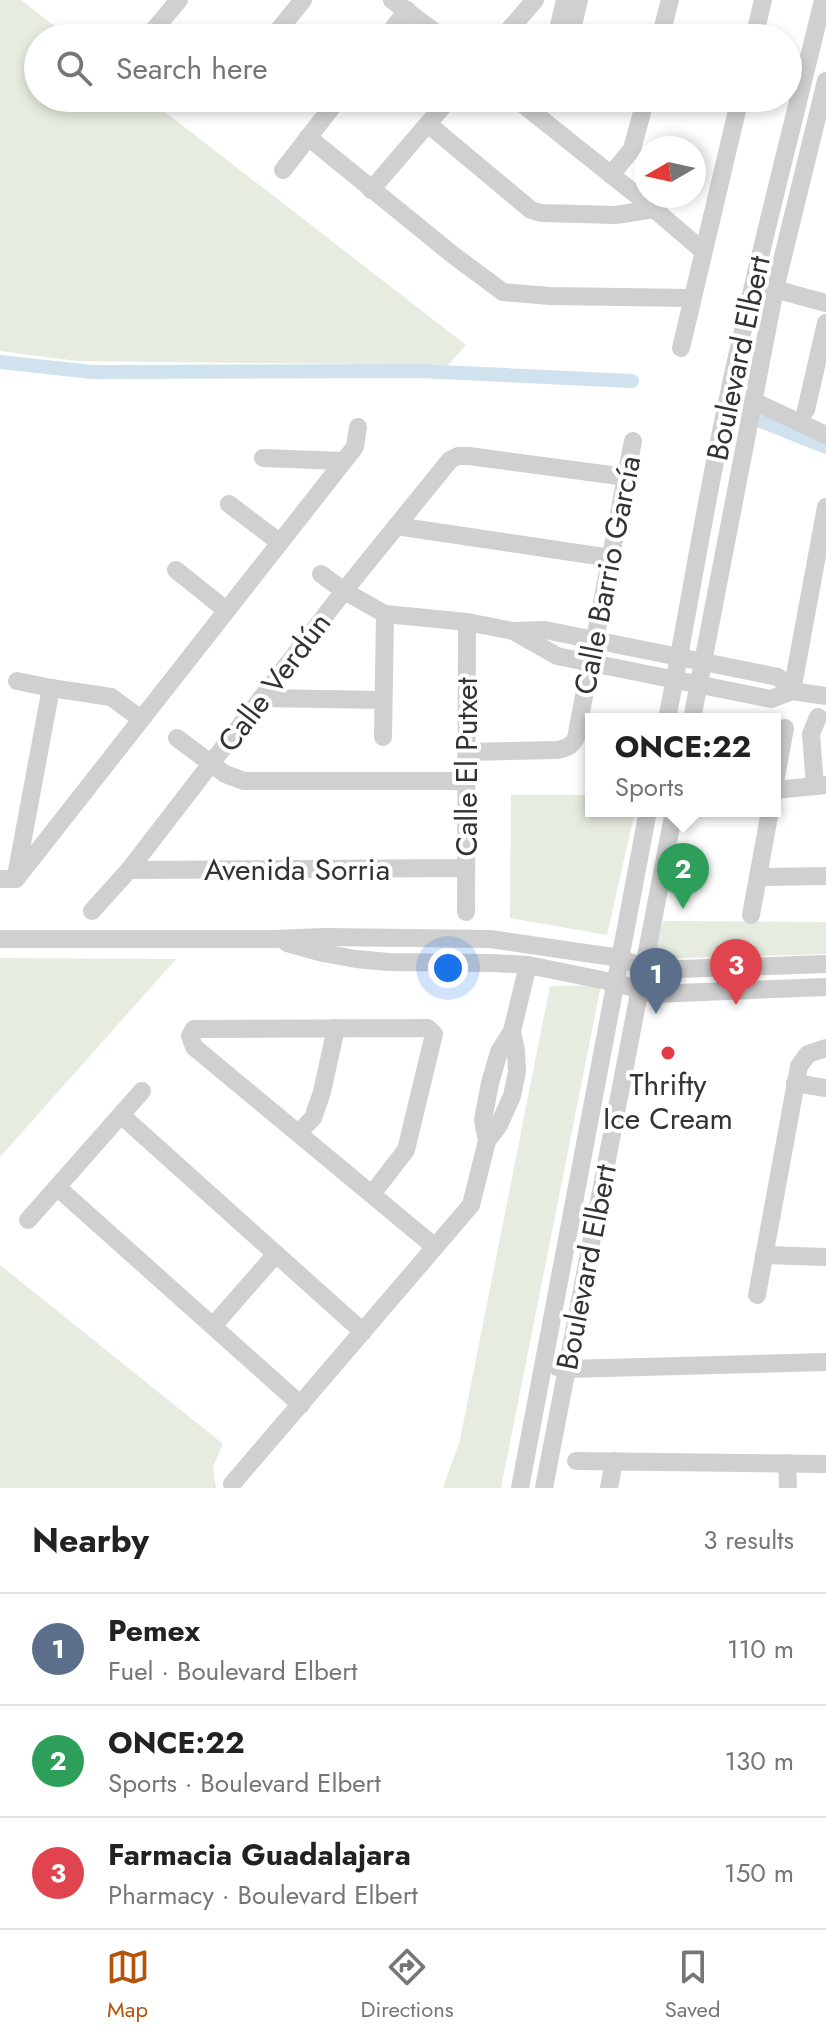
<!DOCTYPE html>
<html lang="en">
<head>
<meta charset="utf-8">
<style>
  body { margin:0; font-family:Jost,sans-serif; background:#f2f2f2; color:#222 }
  .compass { position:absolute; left:634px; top:136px; width:72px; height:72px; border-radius:50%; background:#fff; box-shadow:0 4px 12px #0003; rotate:261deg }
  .you { position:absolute; left:448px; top:968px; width:28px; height:28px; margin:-20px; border:6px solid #fff; border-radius:50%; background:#1a73e8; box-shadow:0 0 0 12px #1a73e833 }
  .badge { display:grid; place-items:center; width:52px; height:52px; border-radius:50%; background:#b45309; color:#fff; font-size:26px; font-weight:700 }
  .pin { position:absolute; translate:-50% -66px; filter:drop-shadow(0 2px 4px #0008) }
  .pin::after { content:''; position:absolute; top:42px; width:28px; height:24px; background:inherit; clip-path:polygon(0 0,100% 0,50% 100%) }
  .popup { position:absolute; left:585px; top:713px; width:196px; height:104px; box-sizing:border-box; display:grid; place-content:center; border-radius:0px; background:#fff; filter:drop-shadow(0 2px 6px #0005); font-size:26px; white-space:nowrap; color:#767676 }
  .popup b { font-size:30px; color:#222 }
  .popup::after { content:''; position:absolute; left:50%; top:100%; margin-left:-16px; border:16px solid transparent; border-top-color:#fff }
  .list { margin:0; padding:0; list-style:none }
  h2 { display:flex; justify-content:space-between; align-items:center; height:104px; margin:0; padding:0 32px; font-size:34px }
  h2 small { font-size:26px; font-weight:400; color:#767676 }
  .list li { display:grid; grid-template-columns:52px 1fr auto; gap:24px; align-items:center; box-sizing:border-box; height:112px; padding:0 32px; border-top:2px solid #e0e0e0 }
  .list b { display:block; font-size:30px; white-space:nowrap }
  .list p { margin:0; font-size:26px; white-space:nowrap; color:#767676 }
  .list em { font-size:26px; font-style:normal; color:#767676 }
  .icon { flex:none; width:44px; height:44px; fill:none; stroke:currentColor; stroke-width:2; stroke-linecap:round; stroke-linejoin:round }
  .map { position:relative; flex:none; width:826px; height:1488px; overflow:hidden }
  .search { position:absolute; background:#fff; box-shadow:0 4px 12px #0003; left:24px; right:24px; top:24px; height:88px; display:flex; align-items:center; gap:20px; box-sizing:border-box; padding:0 28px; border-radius:44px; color:#767676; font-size:30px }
  .sheet { height:440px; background:#fff }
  nav { display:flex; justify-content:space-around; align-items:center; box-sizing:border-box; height:112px; border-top:2px solid #e0e0e0; background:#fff; font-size:22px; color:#767676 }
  nav a { display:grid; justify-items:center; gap:4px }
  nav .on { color:#b45309 }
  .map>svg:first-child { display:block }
</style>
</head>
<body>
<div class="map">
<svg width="826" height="1488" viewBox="0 0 826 1488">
  <rect width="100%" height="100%" fill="#fff"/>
  <g fill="#e6ecdf">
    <path d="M0,0H21L70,38H38V98H147L466,345L448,365L77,361L0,351Z"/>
    <path d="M511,795H591V811H635L607,935L510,918Z"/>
    <path d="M663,921L826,922V954L652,959Z"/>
    <path d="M0,958L176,959L0,1157Z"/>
    <path d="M601,985L501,1488H443L460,1440L550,986Z"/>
    <path d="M0,1265L223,1444L213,1467L216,1488H0Z"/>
  </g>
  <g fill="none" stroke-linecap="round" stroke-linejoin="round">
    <g stroke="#cfe2ee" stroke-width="14">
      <path d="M0,362L92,372L419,371L632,381"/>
      <path d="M761,421L826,447"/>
    </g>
    <g stroke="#d0d0d0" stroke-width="18">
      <path d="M392,0L443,38"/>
      <path d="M147,38L179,0"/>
      <path d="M272,38L303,0"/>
      <path d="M386,38L407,10"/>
      <path d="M502,38L535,0"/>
      <path d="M556,38L565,0"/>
      <path d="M570,38L579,0"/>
      <path d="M660,38L670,0"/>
      <path d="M754,38L763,0"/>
      <path d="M515,98L654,209L703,251"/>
      <path d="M222,99L223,98"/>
      <path d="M535,114L548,98"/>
      <path d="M428,124L531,210L541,213L616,215L654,209"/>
      <path d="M308,137L453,255L503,292L550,296L692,298"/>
      <path d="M283,170L339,98"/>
      <path d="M611,175L632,149L646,98"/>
      <path d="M371,190L450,98"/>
      <path d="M763,286L826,303"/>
      <path d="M681,348L740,98"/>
      <path d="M753,401L826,435"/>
      <path d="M806,410L826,323"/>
      <path d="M263,458L343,461"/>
      <path d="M229,504L279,542"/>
      <path d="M396,526L611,558"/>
      <path d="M176,570L226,610"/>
      <path d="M321,574L344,591L385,614L467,622L513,631L545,630L778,677L792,691"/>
      <path d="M513,631L557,656L771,699L792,691L826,696"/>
      <path d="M51,688L111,697L141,719"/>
      <path d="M792,691L826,507"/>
      <path d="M261,698L383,700"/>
      <path d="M667,719C684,634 698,547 715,462C745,307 786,153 823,0"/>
      <path d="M692,719L775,289L826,81"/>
      <path d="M383,737L385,614"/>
      <path d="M177,738L225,774L244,781H466"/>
      <path d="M466,752L557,750C566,748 571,747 576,738L633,441"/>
      <path d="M775,782L785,728"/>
      <path d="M815,786L811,734L818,717"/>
      <path d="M775,790L826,785"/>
      <path d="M129,870L466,868"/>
      <path d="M16,876L51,688L17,681"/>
      <path d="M758,877L826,876"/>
      <path d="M0,879H16L355,447L358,427"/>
      <path d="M92,911L129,870L344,591L450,460L458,456H469L626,477"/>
      <path d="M466,912L467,622"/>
      <path d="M751,915L770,811"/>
      <path d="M0,939H273L325,937L490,939L620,958L650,970L826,964"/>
      <path d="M287,943L323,953L356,959L389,962L493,963L528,965L617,983L654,994L826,987"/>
      <path d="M795,1083L826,1088"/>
      <path d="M121,1115L363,1332"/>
      <path d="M298,1133L313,1118L322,1092L336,1028"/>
      <path d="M487,1141L483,1120L490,1083L499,1052L512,1031L528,965"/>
      <path d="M57,1187L301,1405"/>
      <path d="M372,1194L406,1150L434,1034L428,1028L194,1029L190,1036L194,1047L435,1247"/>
      <path d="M28,1220L142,1091"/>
      <path d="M764,1255L826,1257"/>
      <path d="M757,1295L799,1066L808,1054L826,1048"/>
      <path d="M213,1326L276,1254"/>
      <path d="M557,1367L567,1369L826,1362"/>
      <path d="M576,1461L825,1464"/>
      <path d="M787,1463L788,1488"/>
      <path d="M232,1484L471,1205L487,1141L499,1125L512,1096L517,1072L516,1051L512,1031"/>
      <path d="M520,1488L648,811"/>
      <path d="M544,1488L674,811"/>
      <path d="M609,1488L614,1461"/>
    </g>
  </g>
  <circle fill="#e63946" stroke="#fff" stroke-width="3" cx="668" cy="1053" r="8"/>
  <g text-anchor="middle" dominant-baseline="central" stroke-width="8" stroke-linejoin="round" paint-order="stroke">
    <g font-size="30" fill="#333" stroke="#fff">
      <text transform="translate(738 358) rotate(-78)">Boulevard Elbert</text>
      <text transform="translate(607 575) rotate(-79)">Calle Barrio García</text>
      <text transform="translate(274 682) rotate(-53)">Calle Verdún</text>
      <text transform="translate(466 767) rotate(-90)">Calle El Putxet</text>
      <text x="297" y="869">Avenida Sorria</text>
      <text transform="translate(586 1267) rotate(-79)">Boulevard Elbert</text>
    </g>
    <g font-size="30" fill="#333" stroke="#fff">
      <text x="668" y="1084">Thrifty<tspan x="668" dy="34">Ice Cream</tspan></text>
    </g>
  </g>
</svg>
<svg class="compass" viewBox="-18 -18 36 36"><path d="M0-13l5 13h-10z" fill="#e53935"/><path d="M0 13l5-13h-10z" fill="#767676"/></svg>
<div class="you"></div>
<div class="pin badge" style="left:656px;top:1014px;background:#5c6f8a">1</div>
<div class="pin badge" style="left:683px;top:909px;background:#2e9e5b">2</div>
<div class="popup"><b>ONCE:22</b>Sports</div>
<div class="pin badge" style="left:736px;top:1005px;background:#e0444e">3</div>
<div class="search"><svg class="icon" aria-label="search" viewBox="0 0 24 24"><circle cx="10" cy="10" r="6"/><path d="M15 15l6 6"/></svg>Search here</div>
</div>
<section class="sheet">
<h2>Nearby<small>3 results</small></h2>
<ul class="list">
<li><span class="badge" style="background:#5c6f8a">1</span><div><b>Pemex</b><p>Fuel · Boulevard Elbert</p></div><em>110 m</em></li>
<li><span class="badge" style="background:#2e9e5b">2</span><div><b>ONCE:22</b><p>Sports · Boulevard Elbert</p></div><em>130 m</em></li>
<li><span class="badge" style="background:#e0444e">3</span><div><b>Farmacia Guadalajara</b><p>Pharmacy · Boulevard Elbert</p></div><em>150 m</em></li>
</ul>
</section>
<nav>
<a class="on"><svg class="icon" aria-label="map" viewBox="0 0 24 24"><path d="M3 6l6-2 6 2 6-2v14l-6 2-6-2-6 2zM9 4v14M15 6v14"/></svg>Map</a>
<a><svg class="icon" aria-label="directions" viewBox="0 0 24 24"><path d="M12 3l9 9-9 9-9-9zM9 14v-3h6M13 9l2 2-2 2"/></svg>Directions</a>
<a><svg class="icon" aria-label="saved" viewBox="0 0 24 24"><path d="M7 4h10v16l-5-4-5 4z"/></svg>Saved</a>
</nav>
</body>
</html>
